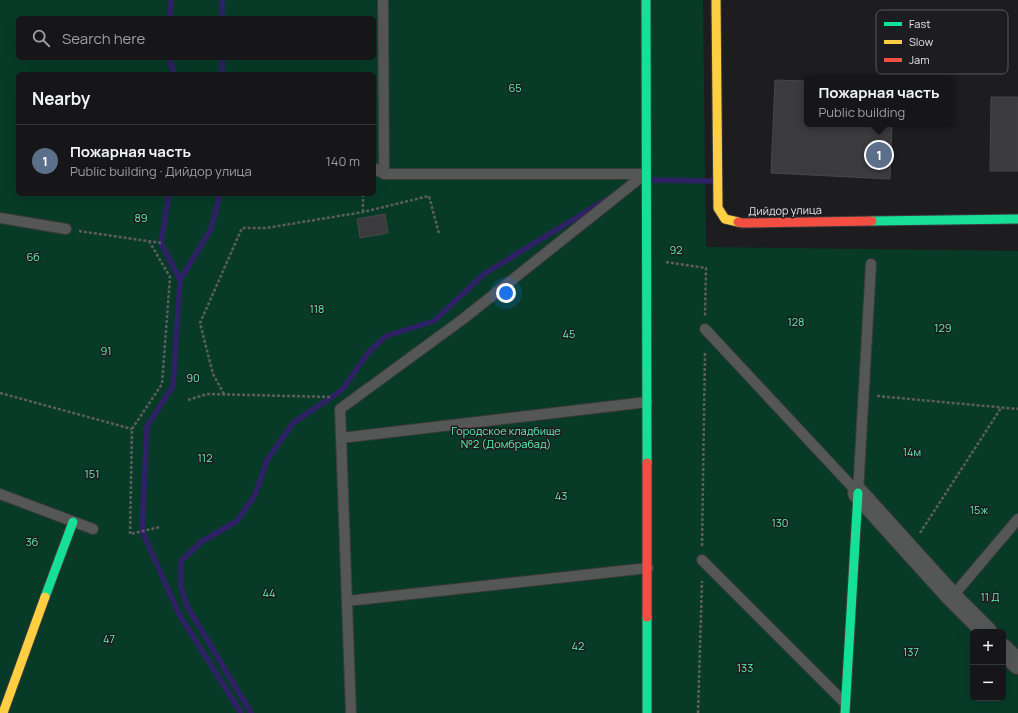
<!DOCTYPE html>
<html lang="en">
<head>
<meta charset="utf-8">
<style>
  body { margin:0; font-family:Manrope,sans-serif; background:#1f1f21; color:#f1f3f6 }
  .controls { position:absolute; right:12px; bottom:12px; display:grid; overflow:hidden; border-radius:6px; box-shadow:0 4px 16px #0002 }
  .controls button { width:36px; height:36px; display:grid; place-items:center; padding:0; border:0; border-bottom:1px solid #353537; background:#161618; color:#f1f3f6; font:20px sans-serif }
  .you { position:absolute; left:506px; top:293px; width:14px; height:14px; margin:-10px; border:3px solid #fff; border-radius:50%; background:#1a73e8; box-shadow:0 0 0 6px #1a73e833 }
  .badge { display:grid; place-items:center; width:26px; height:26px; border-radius:50%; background:#db2777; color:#fff; font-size:13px; font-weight:700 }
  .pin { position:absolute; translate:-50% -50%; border:2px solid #fff; box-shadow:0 1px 4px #0006 }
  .popup { position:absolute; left:804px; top:75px; width:150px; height:52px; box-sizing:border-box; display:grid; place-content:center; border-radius:6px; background:#161618; filter:drop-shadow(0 1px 3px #0005); font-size:13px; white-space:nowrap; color:#9e9fa2 }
  .popup b { font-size:15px; color:#f1f3f6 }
  .popup::after { content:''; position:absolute; left:50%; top:100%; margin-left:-8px; border:8px solid transparent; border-top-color:#161618 }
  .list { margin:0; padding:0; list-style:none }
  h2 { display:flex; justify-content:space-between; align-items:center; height:52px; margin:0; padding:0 16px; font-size:17px }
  h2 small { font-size:13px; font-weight:400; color:#9e9fa2 }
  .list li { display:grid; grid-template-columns:26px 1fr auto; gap:12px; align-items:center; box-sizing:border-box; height:72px; padding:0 16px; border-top:1px solid #353537 }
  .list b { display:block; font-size:15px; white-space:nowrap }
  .list p { margin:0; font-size:13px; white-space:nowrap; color:#9e9fa2 }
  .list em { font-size:13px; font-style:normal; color:#9e9fa2 }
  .icon { flex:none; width:22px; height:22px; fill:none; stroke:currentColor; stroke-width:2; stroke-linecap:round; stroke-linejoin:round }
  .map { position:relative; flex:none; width:1018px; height:713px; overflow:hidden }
  .search { position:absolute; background:#161618; box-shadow:0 4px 16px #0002; left:16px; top:16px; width:360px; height:44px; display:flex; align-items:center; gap:10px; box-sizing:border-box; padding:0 14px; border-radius:6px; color:#9e9fa2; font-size:15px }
  .panel { position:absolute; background:#161618; box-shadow:0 4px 16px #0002; left:16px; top:72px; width:360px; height:124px; border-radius:6px }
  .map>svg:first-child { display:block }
</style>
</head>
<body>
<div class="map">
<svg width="1018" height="713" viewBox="0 0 1018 713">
  <rect width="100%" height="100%" fill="#1d1d20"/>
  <path fill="#073b28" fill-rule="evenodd" d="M0,0H703L705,176L706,247L1018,251V713H0ZM18,18H374V58H18ZM18,74H374V194H18ZM973,632H1003V698H973Z"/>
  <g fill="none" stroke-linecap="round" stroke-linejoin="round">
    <g stroke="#2f2165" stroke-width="5.5">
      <path d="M170,18L171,0"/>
      <path d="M222,18V0"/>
      <path d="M170,58V63L175,74"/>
      <path d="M222,74V58"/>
      <path d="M651,180L713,181"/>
      <path d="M169,194L161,243L180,280"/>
      <path d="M220,194L211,229L180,280L173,386L147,426L142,531L179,614L241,713"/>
      <path d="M251,713L187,606L181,587V561L201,542L237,521L255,495L267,460L293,423L342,390L368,353L386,336L434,321L484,274L605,200"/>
    </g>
  </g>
  <g fill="#3b3b3d" stroke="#474749">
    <path d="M775,80L807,81V124L892,125L890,179L771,173Z"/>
    <path d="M991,97H1018V171H990Z"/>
    <path d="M385,214L388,233L360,238L357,219Z"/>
  </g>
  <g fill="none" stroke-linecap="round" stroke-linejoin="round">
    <g stroke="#3a3a3b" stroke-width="12">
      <g id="lane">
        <path d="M383,0L384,174"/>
        <path d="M374,168L384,174H645"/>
        <path d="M0,218L66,229"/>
        <path d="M705,329L858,493"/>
        <path d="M341,438L647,402"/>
        <path d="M858,493L871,264"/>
        <path d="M0,494L93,529"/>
        <path d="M702,560L845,703"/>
        <path d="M952,597L1018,519"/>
        <path d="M347,601L648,568"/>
        <path d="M351,713L340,409L463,319L645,174"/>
      </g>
    </g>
    <g stroke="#3a3a3b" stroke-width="22">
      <g id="street">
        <path d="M858,493L952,597L987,632"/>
        <path d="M1003,649L1018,664"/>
      </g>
    </g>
    <g stroke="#3a3a3b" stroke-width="11">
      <g id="fast">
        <path d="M646,0L647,463"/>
        <path d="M872,221L1018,219"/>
        <path d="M45,597L73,522"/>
        <path d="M647,713V617"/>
        <path d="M845,713L858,493"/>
      </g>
    </g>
    <g stroke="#3a3a3b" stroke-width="11">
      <g id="slow">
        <path d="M716,0L718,208L725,219L738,222"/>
        <path d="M3,713L45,597"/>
      </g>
    </g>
    <g stroke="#3a3a3b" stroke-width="11">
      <g id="jam">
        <path d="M738,222L742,223L872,221"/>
        <path d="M647,463V617"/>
      </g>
    </g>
    <g stroke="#5d5d5d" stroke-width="2.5" stroke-dasharray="3 2" stroke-linecap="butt">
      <path d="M363,212V194"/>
      <path d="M79,231L161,243"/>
      <path d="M149,241L170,277L162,384L132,429L130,534L160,527"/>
      <path d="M666,262L706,268L705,316"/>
      <path d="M0,393L132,429"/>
      <path d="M224,394L213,374L200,323L242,228H266L363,212L429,196L439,234"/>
      <path d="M877,396L1018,409"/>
      <path d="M188,400L207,394L331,397"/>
      <path d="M920,533L1001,408"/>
      <path d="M702,546L705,351"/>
      <path d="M698,713L702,581"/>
    </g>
    <use href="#lane" stroke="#555656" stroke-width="10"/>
    <use href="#street" stroke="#555656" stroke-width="20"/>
    <use href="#fast" stroke="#16e098" stroke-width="9"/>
    <use href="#slow" stroke="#ffcf43" stroke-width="9"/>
    <use href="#jam" stroke="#f24e42" stroke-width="9"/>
  </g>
  <g text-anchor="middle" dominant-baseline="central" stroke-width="3" stroke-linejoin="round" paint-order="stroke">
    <g font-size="11" fill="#61efaf" stroke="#1c1c21">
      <text x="515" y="87">65</text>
      <text x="141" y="217">89</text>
      <text x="676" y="249">92</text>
      <text x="33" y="256">6б</text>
      <text x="317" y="308">118</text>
      <text x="796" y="321">128</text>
      <text x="943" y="327">129</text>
      <text x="569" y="333">45</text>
      <text x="106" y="350">91</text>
      <text x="193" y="377">90</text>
      <text x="506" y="430">Городское кладбище<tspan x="506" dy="13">№2 (Домбрабад)</tspan></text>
      <text x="912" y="451">14м</text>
      <text x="205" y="457">112</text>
      <text x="92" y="473">151</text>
      <text x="561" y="495">43</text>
      <text x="979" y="509">15ж</text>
      <text x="780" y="522">130</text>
      <text x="32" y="541">3б</text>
      <text x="269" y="592">44</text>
      <text x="990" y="596">11 Д</text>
      <text x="109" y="638">47</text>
      <text x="578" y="645">42</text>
      <text x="911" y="651">137</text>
      <text x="745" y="667">133</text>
    </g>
    <g font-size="11" fill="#e3e3e7" stroke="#1c1c21">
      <text transform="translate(785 210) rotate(-1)">Дийдор улица</text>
    </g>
  </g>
  <rect x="876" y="10" width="132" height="64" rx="6" fill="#1c1c21" stroke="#58585c" stroke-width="1"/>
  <rect x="884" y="22" width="18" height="4" fill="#16e098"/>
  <rect x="884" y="40" width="18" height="4" fill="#ffcf43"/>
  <rect x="884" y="58" width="18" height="4" fill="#f24e42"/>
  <g font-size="11" fill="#e3e3e7">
    <text x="909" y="28">Fast</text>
    <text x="909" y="46">Slow</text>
    <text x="909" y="64">Jam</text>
  </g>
</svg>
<div class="controls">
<button>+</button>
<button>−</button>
</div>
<div class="you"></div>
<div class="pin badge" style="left:879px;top:155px;background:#5c6f8a">1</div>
<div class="popup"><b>Пожарная часть</b>Public building</div>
<div class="search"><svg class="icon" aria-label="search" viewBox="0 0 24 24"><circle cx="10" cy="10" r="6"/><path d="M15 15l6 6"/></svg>Search here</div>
<section class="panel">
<h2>Nearby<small></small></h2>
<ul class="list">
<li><span class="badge" style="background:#5c6f8a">1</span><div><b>Пожарная часть</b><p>Public building · Дийдор улица</p></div><em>140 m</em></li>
</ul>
</section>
</div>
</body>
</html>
